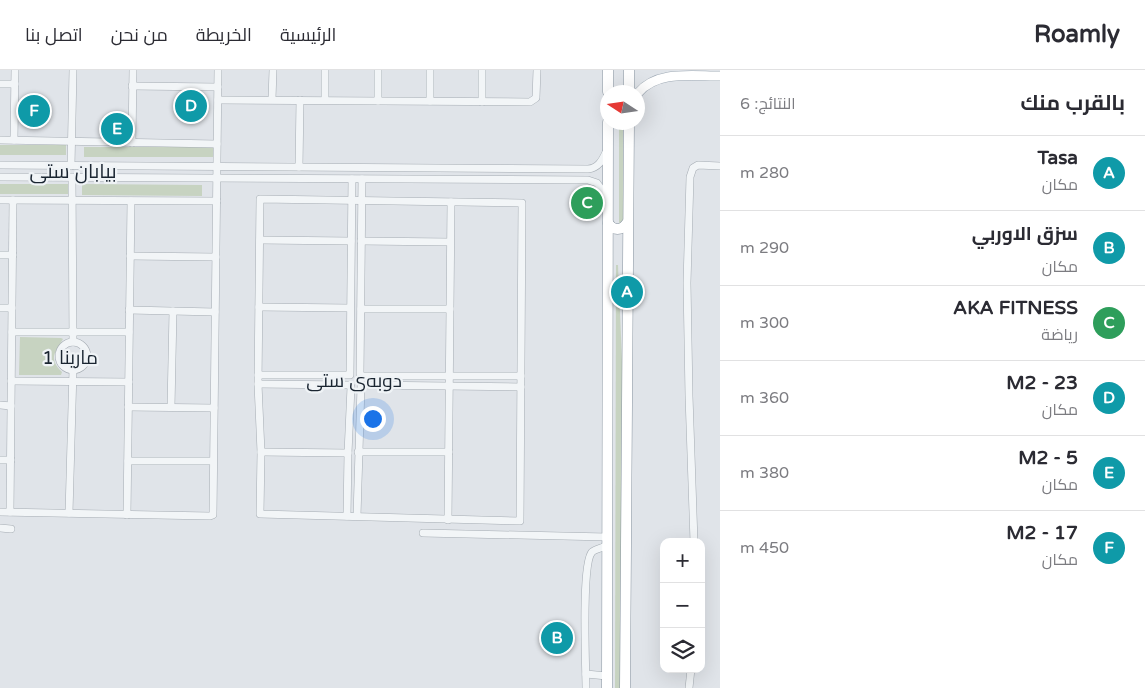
<!DOCTYPE html>
<html lang="ar">
<head>
<meta charset="utf-8">
<style>
  body { margin:0; font-family:"Varela Round",Cairo,sans-serif; background:#f2f2f3; color:#2b2b33; direction:rtl }
  .controls { position:absolute; right:15px; bottom:15px; display:grid; overflow:hidden; border-radius:10px; box-shadow:0 5px 20px #0002 }
  .controls button { width:45px; height:45px; display:grid; place-items:center; padding:0; border:0; border-bottom:1px solid #e1e1e2; background:#fff; color:#2b2b33; font:25px sans-serif }
  .compass { position:absolute; left:600px; top:15px; width:45px; height:45px; border-radius:50%; background:#fff; box-shadow:0 5px 20px #0002; rotate:282deg }
  .you { position:absolute; left:372px; top:348px; width:18px; height:18px; margin:-12px; border:4px solid #fff; border-radius:50%; background:#1a73e8; box-shadow:0 0 0 8px #1a73e833 }
  .badge { display:grid; place-items:center; width:32px; height:32px; border-radius:50%; background:#2563eb; color:#fff; font-size:16px; font-weight:700 }
  .pin { position:absolute; translate:-50% -50%; border:2px solid #fff; box-shadow:0 1px 5px #0006 }
  .list { margin:0; padding:0; list-style:none }
  h2 { display:flex; justify-content:space-between; align-items:center; height:65px; margin:0; padding:0 20px; font-size:21px }
  h2 small { font-size:16px; font-weight:400; color:#7c7c81 }
  .list li { display:grid; grid-template-columns:32px 1fr auto; gap:15px; align-items:center; box-sizing:border-box; height:75px; padding:0 20px; border-top:1px solid #e1e1e2 }
  .list b { display:block; font-size:19px; white-space:nowrap }
  .list p { margin:0; font-size:16px; white-space:nowrap; color:#7c7c81 }
  .list em { font-size:16px; font-style:normal; color:#7c7c81 }
  .icon { flex:none; width:28px; height:28px; fill:none; stroke:currentColor; stroke-width:2; stroke-linecap:round; stroke-linejoin:round }
  .map { position:relative; flex:none; width:720px; height:618px; overflow:hidden; direction:ltr }
  header { display:flex; align-items:center; gap:30px; box-sizing:border-box; height:70px; padding:0 25px; background:#fff; border-bottom:1px solid #e1e1e2 }
  header strong { font-size:24px }
  nav { display:flex; gap:28px; margin-inline-start:auto; font-size:18px }
  main { display:flex }
  aside { flex:1; background:#fff }
  .map>svg:first-child { display:block }
</style>
</head>
<body>
<header>
<strong>Roamly</strong>
<nav><a>الرئيسية</a><a>الخريطة</a><a>من نحن</a><a>اتصل بنا</a></nav>
</header>
<main>
<aside>
<h2>بالقرب منك<small>النتائج: 6</small></h2>
<ul class="list">
<li><span class="badge" style="background:#0f9aa8">A</span><div><b>Tasa</b><p>مكان</p></div><em>280 m</em></li>
<li><span class="badge" style="background:#0f9aa8">B</span><div><b>سزق الاوربي</b><p>مكان</p></div><em>290 m</em></li>
<li><span class="badge" style="background:#2e9e5b">C</span><div><b>AKA FITNESS</b><p>رياضة</p></div><em>300 m</em></li>
<li><span class="badge" style="background:#0f9aa8">D</span><div><b>M2 - 23</b><p>مكان</p></div><em>360 m</em></li>
<li><span class="badge" style="background:#0f9aa8">E</span><div><b>M2 - 5</b><p>مكان</p></div><em>380 m</em></li>
<li><span class="badge" style="background:#0f9aa8">F</span><div><b>M2 - 17</b><p>مكان</p></div><em>450 m</em></li>
</ul>
</aside>
<div class="map">
<svg width="720" height="618" viewBox="0 0 720 618">
  <rect width="100%" height="100%" fill="#e0e4e9"/>
  <g fill="#c7d3c1">
    <rect x="619" y="53" width="4" height="103"/>
    <rect x="0" y="75" width="66" height="10"/>
    <rect x="84" y="77" width="130" height="10"/>
    <rect x="0" y="114" width="68" height="10"/>
    <path d="M82,114L202,115V126L82,125Z"/>
    <path d="M616,195H618L622,291L621,618H615Z"/>
    <path d="M20,267L61,268L63,269C55,283 48,288 62,302L61,305H19Z"/>
  </g>
  <g fill="none" stroke-linecap="round" stroke-linejoin="round">
    <g stroke="#a5acb3" stroke-width="8">
      <g id="minor">
        <path d="M0,14H15"/>
        <path d="M132,16L218,17"/>
        <path d="M272,29L273,0"/>
        <path d="M218,30L530,32L536,28L537,0"/>
        <path d="M325,30V0"/>
        <path d="M378,31V0"/>
        <path d="M430,31V0"/>
        <path d="M482,32V0"/>
        <path d="M0,70L217,74"/>
        <path d="M14,70L15,0"/>
        <path d="M132,73L133,0"/>
        <path d="M0,95L588,99C598,98 602,91 606,82"/>
        <path d="M71,96L73,0"/>
        <path d="M299,97L300,30"/>
        <path d="M0,107L588,110L597,113L607,127"/>
        <path d="M72,107L73,272"/>
        <path d="M260,129L522,133L520,451L260,444L261,382L258,314Z"/>
        <path d="M0,130L217,131"/>
        <path d="M260,170L351,171"/>
        <path d="M361,171L450,172"/>
        <path d="M0,185H13"/>
        <path d="M130,186L216,187"/>
        <path d="M259,237L350,238"/>
        <path d="M0,238H12"/>
        <path d="M361,239H450"/>
        <path d="M129,240L215,242"/>
        <path d="M12,262H129"/>
        <circle cx="73" cy="286" r="14"/>
        <path d="M360,304L362,109"/>
        <path d="M258,305H350L352,109"/>
        <path d="M362,306H521"/>
        <path d="M11,311L129,312"/>
        <path d="M258,314L349,315"/>
        <path d="M362,315L521,317"/>
        <path d="M0,335L11,336"/>
        <path d="M128,337L214,338"/>
        <path d="M171,337L173,241"/>
        <path d="M261,382L348,383"/>
        <path d="M358,382H449"/>
        <path d="M0,390H11"/>
        <path d="M128,391H213"/>
        <path d="M0,442L210,446L213,445L218,0"/>
        <path d="M10,442L13,130"/>
        <path d="M69,443L73,300"/>
        <path d="M127,445L131,131"/>
        <path d="M347,446L348,383L351,317"/>
        <path d="M357,446L361,316"/>
        <path d="M448,450L451,132"/>
        <path d="M0,458L11,459"/>
        <path d="M423,463L607,467"/>
        <path d="M694,472L689,326L687,213L690,107L693,98L698,95L720,96"/>
        <path d="M586,604L607,606"/>
        <path d="M586,618C586,597 581,494 592,482C595,479 602,478 606,476"/>
        <path d="M689,618L691,599"/>
      </g>
    </g>
    <g stroke="#9faab5" stroke-width="10">
      <path id="major" d="M638,23C657,0 692,6 720,6"/>
    </g>
    <g stroke="#87939f" stroke-width="11">
      <g id="highway">
        <path d="M608,0V22"/>
        <path d="M629,22V0"/>
        <path d="M608,153C613,161 622,161 627,153"/>
        <path d="M607,618L608,52"/>
        <path d="M625,618L629,52"/>
      </g>
    </g>
    <use href="#minor" stroke="#f2f5f7" stroke-width="7"/>
    <use href="#major" stroke="#fff" stroke-width="9"/>
    <use href="#highway" stroke="#fff" stroke-width="10"/>
  </g>
  <g text-anchor="middle" dominant-baseline="central" stroke-width="4.5" stroke-linejoin="round" paint-order="stroke">
    <g font-size="19" fill="#1a2531" stroke="#eff3f6">
      <text x="70" y="288">مارینا 1</text>
      <text x="354" y="311">دوبه‌ی ستی</text>
    </g>
    <g font-size="20" fill="#1a2531" stroke="#eff3f6">
      <text x="73" y="102">بیابان ستی</text>
    </g>
  </g>
</svg>
<div class="controls">
<button>+</button>
<button>−</button>
<button><svg class="icon" aria-label="layers" viewBox="0 0 24 24"><path d="M12 4l9 5-9 5-9-5zM3 14l9 5 9-5"/></svg></button>
</div>
<svg class="compass" viewBox="-18 -18 36 36"><path d="M0-13l5 13h-10z" fill="#e53935"/><path d="M0 13l5-13h-10z" fill="#7c7c81"/></svg>
<div class="you"></div>
<div class="pin badge" style="left:627px;top:222px;background:#0f9aa8">A</div>
<div class="pin badge" style="left:557px;top:568px;background:#0f9aa8">B</div>
<div class="pin badge" style="left:587px;top:133px;background:#2e9e5b">C</div>
<div class="pin badge" style="left:191px;top:36px;background:#0f9aa8">D</div>
<div class="pin badge" style="left:117px;top:59px;background:#0f9aa8">E</div>
<div class="pin badge" style="left:34px;top:41px;background:#0f9aa8">F</div>
</div>
</main>
</body>
</html>
